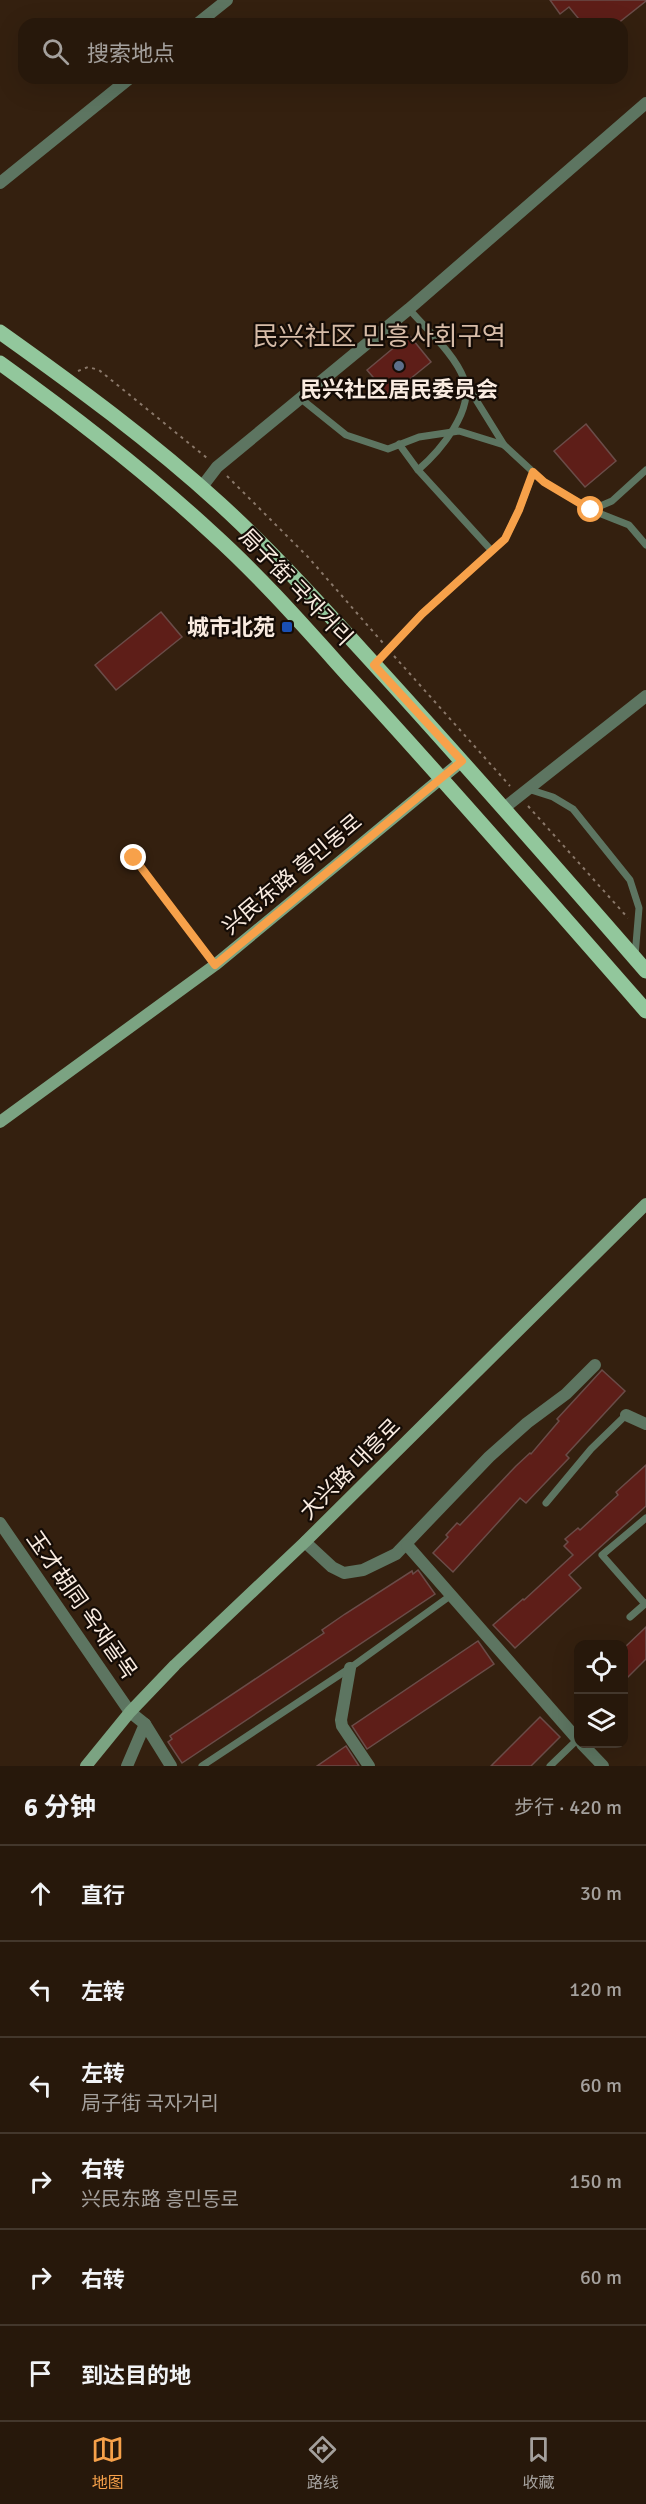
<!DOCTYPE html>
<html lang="zh">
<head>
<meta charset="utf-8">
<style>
  body { margin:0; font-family:Signika,"Noto Sans SC","Noto Sans KR",sans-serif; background:#332519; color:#f1f3f6 }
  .controls { position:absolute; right:18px; bottom:18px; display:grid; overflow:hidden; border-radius:12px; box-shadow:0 6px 24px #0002 }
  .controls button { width:54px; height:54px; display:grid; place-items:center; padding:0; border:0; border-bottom:2px solid #43372c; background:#27180b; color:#f1f3f6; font:30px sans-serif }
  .stop { position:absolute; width:18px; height:18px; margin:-14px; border:4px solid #f7a14a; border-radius:50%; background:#fff }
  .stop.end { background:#f7a14a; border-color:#fff; box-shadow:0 2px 6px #0008 }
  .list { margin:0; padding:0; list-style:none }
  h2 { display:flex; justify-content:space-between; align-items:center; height:78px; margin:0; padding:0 24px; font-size:26px }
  h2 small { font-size:20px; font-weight:400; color:#a4a09d }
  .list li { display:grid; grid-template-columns:39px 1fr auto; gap:18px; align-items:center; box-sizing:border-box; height:96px; padding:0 24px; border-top:2px solid #43372c }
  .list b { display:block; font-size:22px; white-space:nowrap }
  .list p { margin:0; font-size:20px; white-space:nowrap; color:#a4a09d }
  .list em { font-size:20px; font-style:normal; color:#a4a09d }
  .icon { flex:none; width:33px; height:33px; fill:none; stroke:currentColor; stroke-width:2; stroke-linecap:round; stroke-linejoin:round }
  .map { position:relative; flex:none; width:646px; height:1766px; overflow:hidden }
  .search { position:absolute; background:#27180b; box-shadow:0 6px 24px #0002; left:18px; right:18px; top:18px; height:66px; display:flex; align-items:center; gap:15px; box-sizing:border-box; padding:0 21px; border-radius:18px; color:#a4a09d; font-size:22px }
  .sheet { height:654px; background:#27180b }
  nav { display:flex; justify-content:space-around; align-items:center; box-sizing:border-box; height:84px; border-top:2px solid #43372c; background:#27180b; font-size:16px; color:#a4a09d }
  nav a { display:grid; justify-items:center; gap:3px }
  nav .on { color:#f7a14a }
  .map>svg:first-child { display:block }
</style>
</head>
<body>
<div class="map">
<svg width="646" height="1766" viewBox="0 0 646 1766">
  <rect width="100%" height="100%" fill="#34200f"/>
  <g fill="#5e1e18" stroke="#6a4c48" stroke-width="1.5">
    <path d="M550,0H646V1L617,24H583L569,7L560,14Z"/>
    <path d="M409,335L431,362L389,396L367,370Z"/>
    <path d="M586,424L616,461L585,487L554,451Z"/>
    <path d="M161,612L182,637L116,690L95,665Z"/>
    <path d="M602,1370L625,1391L566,1455L569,1458L526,1503L520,1498L453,1572L433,1553L448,1537L446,1535L457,1523L460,1525L516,1466L530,1453L531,1454L559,1421L557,1419Z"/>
    <path d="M646,1465V1506L569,1575L581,1588L515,1648L493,1625L523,1599L524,1600L573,1555L564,1546L568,1542L565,1539L578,1528L580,1530L618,1495L616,1492Z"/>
    <path d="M418,1570L435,1594L182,1763L168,1742L172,1739L170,1736L324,1633L322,1630L345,1614L412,1571L413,1574Z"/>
    <path d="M646,1627V1659L624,1681V1648Z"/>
    <path d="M478,1641L494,1664L367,1749L352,1726Z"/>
    <path d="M540,1717L560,1737L531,1766H491Z"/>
    <path d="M346,1746L359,1766H317Z"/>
  </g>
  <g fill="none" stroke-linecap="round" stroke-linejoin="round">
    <g stroke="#8a786a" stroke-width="2" stroke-dasharray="3 4.5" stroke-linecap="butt">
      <path d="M78,371L88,367L99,370L207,458"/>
      <path d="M227,476L308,557L383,643"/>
      <path d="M394,656L510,786"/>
      <path d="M528,806L628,918"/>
    </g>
    <g stroke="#5d7561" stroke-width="7">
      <path d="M409,309C427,330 454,353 464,379C475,410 440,451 418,470"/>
      <path d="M465,382L504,445"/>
      <path d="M300,398L346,435L388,449L419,437L459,431L504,445L544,482L591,510L612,501L646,470"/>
      <path d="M399,444L418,470L491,550"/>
      <path d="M591,510L629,525L646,545"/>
      <path d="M374,665L422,614L505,539L519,510L533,473"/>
      <path d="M528,789L553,797L573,809L630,880L639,908L635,956"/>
      <path d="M134,858L215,965"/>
      <path d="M546,1503L591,1449L626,1415"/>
      <path d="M645,1604L602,1555L646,1518"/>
      <path d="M630,1617L646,1603"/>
      <path d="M202,1766L350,1668L450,1596"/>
      <path d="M550,1766L578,1739"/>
    </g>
    <g stroke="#5d7561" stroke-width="12">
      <path d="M197,24L227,0"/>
      <path d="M0,183L130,78"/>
      <path d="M201,488L217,467L409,309L646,103"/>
      <path d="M504,808L646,696"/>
      <path d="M626,1415L646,1424"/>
      <path d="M0,1523L130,1712L145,1724L171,1766"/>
      <path d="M305,1542L332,1567L344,1573L363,1570L396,1554L489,1457L527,1423L566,1394L595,1365"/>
      <path d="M407,1545L578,1740"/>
      <path d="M350,1668L341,1720L342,1726L369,1766"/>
      <path d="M582,1744L603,1766"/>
      <path d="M127,1766L145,1724"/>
    </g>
    <g stroke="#7ba382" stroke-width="12">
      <path d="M0,1122L215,965L462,761"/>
      <path d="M86,1766L130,1712L175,1665L305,1542L646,1204"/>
    </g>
    <g stroke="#92c79c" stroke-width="15">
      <path d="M0,332C76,386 151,441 220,504C278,557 331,617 385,676C473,773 560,872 646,971"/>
      <path d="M0,363C74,416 145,471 212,533C263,579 309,632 355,683C454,791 550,901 646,1011"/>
    </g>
  </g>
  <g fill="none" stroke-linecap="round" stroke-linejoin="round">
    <path stroke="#f7a14a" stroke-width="8" d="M134,858L215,965L462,761L374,665L422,614L505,539L519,510L533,472L544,482L591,510"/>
  </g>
  <circle fill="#5c6f8a" stroke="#150c06" stroke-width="2" cx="399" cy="366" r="6"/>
  <rect fill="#1a4fb4" stroke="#150c06" stroke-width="2" x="281" y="621" width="12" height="12" rx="3"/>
  <g text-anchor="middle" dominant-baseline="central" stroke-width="4.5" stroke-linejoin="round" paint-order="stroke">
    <g font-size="22" font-weight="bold" fill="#f9ebe0" stroke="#150c06">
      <text x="399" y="389">民兴社区居民委员会</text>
      <text x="275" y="627" text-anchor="end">城市北苑</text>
    </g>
    <g font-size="22" fill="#f9ebe0" stroke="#150c06">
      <text transform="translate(296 587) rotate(46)">局子街 국자거리</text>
      <text transform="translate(292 874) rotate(-40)">兴民东路 흥민동로</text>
      <text transform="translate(350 1469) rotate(-45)">大兴路 대흥로</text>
      <text transform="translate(82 1605) rotate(55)">玉才胡同 옥재골목</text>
    </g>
    <g font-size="26" fill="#d7bca8" stroke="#150c06">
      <text x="379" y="337">民兴社区 민흥사회구역</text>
    </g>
  </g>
</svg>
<div class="controls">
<button><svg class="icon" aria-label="locate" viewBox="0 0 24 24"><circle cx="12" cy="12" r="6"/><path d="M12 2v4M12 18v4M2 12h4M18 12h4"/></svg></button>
<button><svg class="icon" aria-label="layers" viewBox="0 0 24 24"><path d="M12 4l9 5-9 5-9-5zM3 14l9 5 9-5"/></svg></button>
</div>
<div class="stop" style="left:591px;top:510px"></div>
<div class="stop end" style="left:134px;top:858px"></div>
<div class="search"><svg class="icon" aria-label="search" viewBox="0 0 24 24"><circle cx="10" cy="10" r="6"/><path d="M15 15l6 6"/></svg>搜索地点</div>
</div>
<section class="sheet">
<h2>6 分钟<small>步行 · 420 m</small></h2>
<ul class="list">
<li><svg class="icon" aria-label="ahead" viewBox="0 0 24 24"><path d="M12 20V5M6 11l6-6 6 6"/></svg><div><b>直行</b></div><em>30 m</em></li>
<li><svg class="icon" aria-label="left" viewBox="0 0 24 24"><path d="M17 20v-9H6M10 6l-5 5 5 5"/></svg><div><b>左转</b></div><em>120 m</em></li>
<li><svg class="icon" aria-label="left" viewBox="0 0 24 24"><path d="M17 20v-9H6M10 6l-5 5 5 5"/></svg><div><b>左转</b><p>局子街 국자거리</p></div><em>60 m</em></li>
<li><svg class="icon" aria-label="right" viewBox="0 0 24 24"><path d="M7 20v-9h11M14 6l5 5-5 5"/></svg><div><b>右转</b><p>兴民东路 흥민동로</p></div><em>150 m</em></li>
<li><svg class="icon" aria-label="right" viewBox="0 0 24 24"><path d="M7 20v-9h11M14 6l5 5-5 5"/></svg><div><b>右转</b></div><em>60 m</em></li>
<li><svg class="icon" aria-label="arrive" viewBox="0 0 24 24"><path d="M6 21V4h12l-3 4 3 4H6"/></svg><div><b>到达目的地</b></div></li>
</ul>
</section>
<nav>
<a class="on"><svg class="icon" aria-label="map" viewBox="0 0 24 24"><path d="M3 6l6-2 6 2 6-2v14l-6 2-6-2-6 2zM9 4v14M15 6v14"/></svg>地图</a>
<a><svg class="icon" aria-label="directions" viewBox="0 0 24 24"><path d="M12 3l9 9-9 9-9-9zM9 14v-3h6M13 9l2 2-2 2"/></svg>路线</a>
<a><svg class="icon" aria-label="saved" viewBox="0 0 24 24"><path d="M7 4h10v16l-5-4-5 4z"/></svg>收藏</a>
</nav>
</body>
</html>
